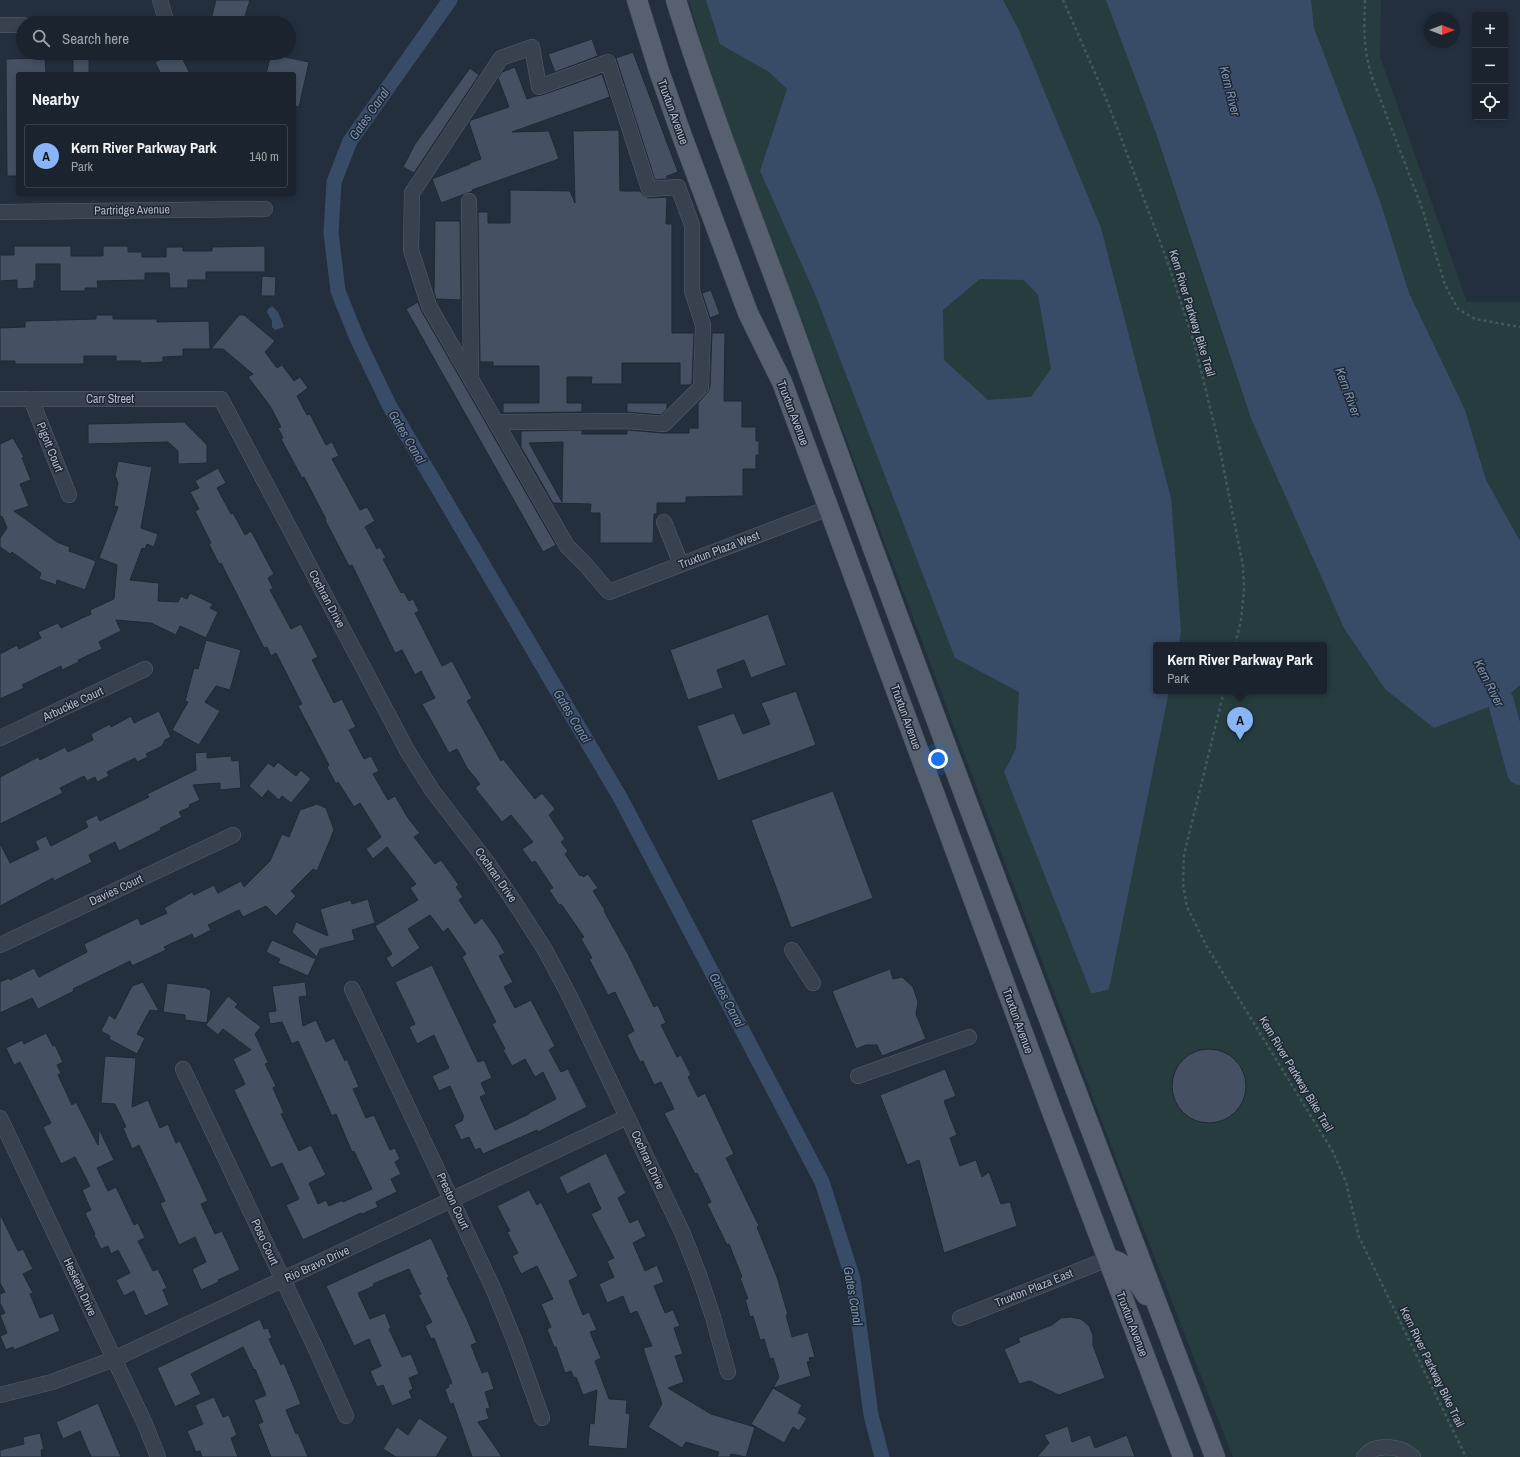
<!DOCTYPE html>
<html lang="en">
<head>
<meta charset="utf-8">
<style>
  body { margin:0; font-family:"Archivo Narrow",sans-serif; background:#282f3a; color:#f1f3f6 }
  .controls { position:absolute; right:12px; top:12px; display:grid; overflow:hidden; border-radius:4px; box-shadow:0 2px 6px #0003 }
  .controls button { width:36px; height:36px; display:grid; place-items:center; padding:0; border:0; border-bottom:1px solid #39404a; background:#1b232e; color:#f1f3f6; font:20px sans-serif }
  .compass { position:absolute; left:1424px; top:12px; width:36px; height:36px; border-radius:50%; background:#1b232e; box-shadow:0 2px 6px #0003; rotate:90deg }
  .you { position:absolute; left:938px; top:759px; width:14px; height:14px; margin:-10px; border:3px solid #fff; border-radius:50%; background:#1a73e8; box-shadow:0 0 0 6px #1a73e833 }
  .badge { display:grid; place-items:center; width:26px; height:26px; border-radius:50%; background:#8ab4f8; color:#111; font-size:13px; font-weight:700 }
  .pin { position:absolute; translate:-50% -33px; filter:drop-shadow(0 1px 2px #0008) }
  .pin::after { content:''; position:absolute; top:21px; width:14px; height:12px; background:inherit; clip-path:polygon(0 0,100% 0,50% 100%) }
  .popup { position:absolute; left:1153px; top:642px; width:174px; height:52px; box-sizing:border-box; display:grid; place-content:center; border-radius:4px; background:#1b232e; filter:drop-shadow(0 1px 3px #0005); font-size:13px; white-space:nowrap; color:#a0a4aa }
  .popup b { font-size:15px; color:#f1f3f6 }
  .popup::after { content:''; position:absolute; left:50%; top:100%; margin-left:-8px; border:8px solid transparent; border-top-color:#1b232e }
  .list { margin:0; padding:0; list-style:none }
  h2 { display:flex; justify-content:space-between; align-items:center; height:52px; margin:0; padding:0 16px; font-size:17px }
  h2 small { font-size:13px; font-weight:400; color:#a0a4aa }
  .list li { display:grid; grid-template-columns:26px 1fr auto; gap:12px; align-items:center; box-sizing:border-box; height:64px; margin:0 8px 8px; padding:0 8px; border:1px solid #39404a; border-radius:4px }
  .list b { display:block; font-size:15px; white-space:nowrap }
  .list p { margin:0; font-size:13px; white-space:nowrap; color:#a0a4aa }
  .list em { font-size:13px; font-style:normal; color:#a0a4aa }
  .icon { flex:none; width:22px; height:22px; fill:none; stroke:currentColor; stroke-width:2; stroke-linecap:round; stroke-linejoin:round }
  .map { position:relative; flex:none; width:1520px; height:1457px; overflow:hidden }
  .search { position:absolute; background:#1b232e; box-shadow:0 2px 6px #0003; left:16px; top:16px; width:280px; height:44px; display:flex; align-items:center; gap:10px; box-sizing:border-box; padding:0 14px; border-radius:22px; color:#a0a4aa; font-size:15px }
  .panel { position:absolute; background:#1b232e; box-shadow:0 2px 6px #0003; left:16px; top:72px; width:280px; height:124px; border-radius:4px }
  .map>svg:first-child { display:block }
</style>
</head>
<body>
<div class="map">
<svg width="1520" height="1457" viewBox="0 0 1520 1457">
  <rect width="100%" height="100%" fill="#242f3e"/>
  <path fill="#263c3f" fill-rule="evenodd" d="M689,0H1381L1380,56L1467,302H1520V1457H1233L1123,1177L724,114L703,50ZM1156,645H1324V691H1156Z"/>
  <g fill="#394c67" fill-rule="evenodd">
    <path d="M706,0H1003L1019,30L1101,228L1171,498L1181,631L1179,645H1156V691H1169L1109,989L1099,992L1091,993L1004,772L1016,749L1019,692L955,658L815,294L760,171L787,89L769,72L720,44ZM980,279L1024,280L1038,295L1051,369L1031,397L988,400L944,360L943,310Z"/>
    <path d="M1106,0H1311L1314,28L1380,201L1409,293L1465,410L1486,480L1520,541V685L1501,702L1434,728L1385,689L1344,628L1252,421L1156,133Z"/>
    <path d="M272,306L278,312L284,327L275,330L272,327V321L267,312L268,309Z"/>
  </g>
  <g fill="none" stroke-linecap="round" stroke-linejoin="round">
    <path stroke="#394c67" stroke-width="15" d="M450,0L350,141L334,182L331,233L338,291L356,336L389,405L621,799L822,1182L853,1279L871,1415L882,1457"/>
    <path stroke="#394c67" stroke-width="26" d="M1484,670L1501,702L1520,772"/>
  </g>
  <g fill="#455162" stroke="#1f2835" fill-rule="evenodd">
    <path d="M216,0H250L243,23H210Z"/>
    <path d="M592,39L598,56L555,72L548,54Z"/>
    <path d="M633,52L678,172L667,176V179L655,180L616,58Z"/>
    <path d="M175,53H180L190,74H161L155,62Z"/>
    <path d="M271,54L309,62L299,107L294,106V74H266Z"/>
    <path d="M45,58L46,74H18V176H7L6,59Z"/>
    <path d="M89,58V74H73V59Z"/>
    <path d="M515,67L527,99L536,96L542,95L602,74L610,97L512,132L549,131L559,159L472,190L473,191L441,203L432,179L470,164V163L481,159L469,123L471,120L509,107L498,78L502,72Z"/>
    <path d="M470,68L479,75L414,173L403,167L415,144Z"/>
    <path d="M619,130L620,191H640L643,195L649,198L667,197L666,224H672V333H694L692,383L690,385H680V363H622V384H591L592,377H567V403H582V412L503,413V403H539V366H493V362H480L478,212H488V223H510V190L570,191L575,203L573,131Z"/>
    <path d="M435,221H460L461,300L436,299L434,292Z"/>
    <path d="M14,246H71V256H103V246H128V252H142V257H166V247H183V251H212V247L265,246V272H206V280H188V288H170L169,273H145V280L97,281L98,288H85V291H60V264H36V281H34V288L17,289V280L0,281V255H14Z"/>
    <path d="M262,276L276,277L275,296H261Z"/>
    <path d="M711,290L720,314L710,318L702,293Z"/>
    <path d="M418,302L421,310L556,545L543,552L406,309Z"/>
    <path d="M96,315H113V319H157V322L209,321L210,349H183V356L163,357V362L141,363V361H116V356H84V364H15V361H0V328L25,327V321L96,319Z"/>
    <path d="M239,315H244L275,341L265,352L277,368L282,365L294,381L300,377L308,388L297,396L307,415L310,414L326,445L332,442L339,456L332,459L360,510L367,507L375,521L365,527L377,549L380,547L386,558L383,559L401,593L404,592L409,601L413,599L419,611L415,613L442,666L452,661L472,698L467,701L501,761L503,759L535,799L542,793L555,809L549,815L565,839L561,842L568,851L565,854L580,876L581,874L583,877L588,874L598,888L593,891L605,910L604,911L628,954L654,1007L658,1005L666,1023L661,1025L677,1057L681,1055L691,1075L688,1077L698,1097L705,1093L734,1154L726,1158L759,1226L757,1227L777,1277L788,1315H786L792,1337L808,1332L815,1357L809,1358L810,1361L807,1362L811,1376L773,1388L779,1377L773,1358L770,1359L764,1339L760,1340L753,1316L750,1317L745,1299H748L740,1278L742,1277L729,1244L727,1245L707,1204L711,1202L697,1173L695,1174L664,1113L674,1109L661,1082L654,1085L643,1061L640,1062L633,1048L627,1035L634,1031L615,992L608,995L589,959L592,958L581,939L584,937L561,904L559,905L549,890L553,888L535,861L532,863L522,849L533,842L511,815L502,822L475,788L480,784L467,768L457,749L449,753L422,704L435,698L421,671L415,675L402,650L395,653L352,565L349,566L325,520L326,519L304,477L302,478L281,439L283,438L278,428L281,427L270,406L248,377L253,374L223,349H211Z"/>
    <path d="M712,333H725L724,401H742V427H756V441H759V455H756V469H743V496L686,497V503H657V514H654L653,543H600V513H590L591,504L553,503L521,447V431L582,430V434H627V430L663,433H689V428H698V403L707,393L710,387ZM563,442L562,502L529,443Z"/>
    <path d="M627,403H667V409L661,415L627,412Z"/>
    <path d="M184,422L207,445V463L178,464V451L168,442L88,444V424Z"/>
    <path d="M13,438L24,457L22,458L31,480L20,484L29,506L14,511L57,542L70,547L69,551L96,561L85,590L57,580L56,585L39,579L41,573L12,552L10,554L0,547V538L7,528L2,516L0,517V444Z"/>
    <path d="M118,461L152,467L141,528L158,534L154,547L147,544L145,549L142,548L130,580L159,583L158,601L178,602L181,596L187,599L190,593L213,604L210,608L218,612L206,638L180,626L176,635L151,623L116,620L121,631L99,642L102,649L78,660L79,662L62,670L61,666L22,685L24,688L0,699V654L17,645L19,649L41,638L38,632L58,623L61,628L91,614L90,610L114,599L117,565L99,558L118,507L114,506L118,483L115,476Z"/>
    <path d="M218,468L226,483L217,488L231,514L233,513L245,535L251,531L274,574L268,578L273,588L270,590L291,629L301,624L318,657L312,660L330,695L334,703L342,699L356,727L349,730L364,759L371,756L379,771L373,774L388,800L395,796L408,818L420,833L414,837L435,864L441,860L459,885L456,887L463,897L459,900L475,924L482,918L497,939L505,953L499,956L513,982L504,987L515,1008L531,1000L555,1046L549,1050L561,1072L568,1069L587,1107L538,1132L537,1130L483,1154L480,1148L475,1150L469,1137L461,1140L454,1125L463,1120L462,1118L464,1117L450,1086L439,1091L432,1076L449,1068L434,1035L417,1044L409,1027L415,1024L395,982L432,965L478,1062L484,1060L492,1078L481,1083L486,1094L480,1097L495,1130L529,1114V1113L556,1099L543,1072L535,1077L525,1059L512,1066L503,1050L505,1049L492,1024L496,1022L462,957L466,954L448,928L443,932L430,915L408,929L420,948L392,968L386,958L392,954L375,926L418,900L410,888L416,884L387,847L373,859L366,849L381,837L360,803L354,807L338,782L336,784L327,767L329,765L298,706L302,704L276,653L271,656L267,647L264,648L221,563L219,564L209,544L211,543L195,511L199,509L190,492L199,488L195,481Z"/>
    <path d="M768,614L786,665L751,678L744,660L717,670L723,688L688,700L670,650Z"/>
    <path d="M206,640L241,650L230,690L216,686L205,702L220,711L199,745L172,730L188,702L185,701L194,668L198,669Z"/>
    <path d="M796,691L816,745L718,781L697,726L734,713L743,734L770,724L761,703Z"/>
    <path d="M159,711L171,737L165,740L162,746L146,754L148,757L137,762L135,758L107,772L109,776L97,782L95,777L87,781L84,776L60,788L63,793L0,824V777L38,757L40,760L65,747L68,752L93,740L91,734L110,724L111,727L131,716L134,723Z"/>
    <path d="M207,752V758L231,756L232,761L239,760L241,788L220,790V783L193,785L200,800L189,805L190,807L179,812L182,817L160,828L161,830L119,851L115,842L89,855L92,862L54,881L53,878L0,906V843L10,863L39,849L35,841L46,836L51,846L88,827L85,821L97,815L100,821L149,797L147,794L196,770L195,753Z"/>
    <path d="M278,762L296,776L301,770L311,779L291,803L282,796L279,800L268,790L262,798L249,786L268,763L274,767Z"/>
    <path d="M833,791L873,898L791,928L751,820Z"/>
    <path d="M317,804L326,808L334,830L317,871L313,869L291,891L296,896L276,916L266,906L243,917L239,910L208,925L211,930L194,939L192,934L164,947L166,950L132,966L130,961L73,989L74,991L38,1009L32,998L0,1013V982L9,978L10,980L34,968L39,977L87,952L84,944L138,918L141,925L167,913L164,908L192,892L194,895L214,885L218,893L241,881L244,887L270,861L282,834L289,837L300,810Z"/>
    <path d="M368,899L375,923L352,930L355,940L320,949L317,957L292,932L296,922L328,936L320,909L351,900L352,904Z"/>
    <path d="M272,940L316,959L308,976L278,963L280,959L266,952Z"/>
    <path d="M890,969L893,979L902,977L913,987L918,1002L916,1014L926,1039L882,1056L877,1045H866L856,1049L832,991Z"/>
    <path d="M143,982L159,1011L150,1010L137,1034L145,1038L137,1054L109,1039L110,1036L101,1031L109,1015L115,1019L132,986Z"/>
    <path d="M305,982L307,996L299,997L303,1026L316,1020L326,1042L334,1038L345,1061L347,1059L359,1087L353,1089L366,1118L374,1115L390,1150L395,1148L400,1159L395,1162L401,1174L391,1179L397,1192L376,1202L378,1207L362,1214L361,1213L303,1240L286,1205L299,1199L282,1163L271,1168L234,1090L245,1084L233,1059L251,1050L223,1029L218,1035L206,1025L207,1023L185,1020V1015L163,1012L167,983L207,988V989L211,990L207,1023L228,996L238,1004L235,1007L261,1027L255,1034L269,1064L268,1063L265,1064L276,1086L273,1088L284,1113L281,1114L299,1151L311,1145L326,1175L309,1183L318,1204L326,1200L329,1206L343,1200V1202L372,1189L354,1151L352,1152L336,1114L332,1116L298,1041L292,1044L282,1022L270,1024L268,1012L276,1011L272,986Z"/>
    <path d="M46,1033L53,1046L55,1045L63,1062L57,1065L61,1073L58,1075L72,1105L76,1102L98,1145L99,1129L114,1160L97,1168L108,1191L116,1187L134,1225L138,1223L145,1238L138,1241L153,1271L158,1269L167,1288L163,1290L169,1305L145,1316L134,1291L124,1296L116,1280L130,1273L118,1250L111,1254L108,1246L101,1249L94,1235L95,1234L85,1213L91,1210L82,1190L90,1186L75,1157L61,1164L43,1127L51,1123L20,1062L14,1065L6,1048L22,1040L24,1044Z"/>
    <circle cx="1209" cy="1086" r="37"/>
    <path d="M105,1056L136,1058L132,1107L148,1100L160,1128L168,1124L176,1143L180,1141L208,1201L201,1204L215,1234L222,1231L240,1270L218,1280L219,1282L201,1290L192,1269L206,1262L195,1237L179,1245L160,1203L165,1201L139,1145L132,1149L123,1128L126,1127L115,1104L101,1103Z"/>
    <path d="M945,1069L956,1096L944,1101L957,1135L950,1138L960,1166L976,1160L982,1177L989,1172L1001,1204L1010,1202L1017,1226L944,1253L919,1160L907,1165L880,1095Z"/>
    <path d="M606,1153L626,1193L618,1198L630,1223L638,1219L646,1236L633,1243L645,1271L657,1265L664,1282L654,1286L665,1313L673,1310L680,1326L674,1328L683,1354L675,1356L684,1382L668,1388L711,1414L755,1427L746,1457L731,1454L730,1457H717L719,1452L686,1442L682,1448L648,1427L662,1404L643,1348L652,1346L637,1311L630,1314L623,1296L607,1303L599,1284L614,1277L607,1261L614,1258L591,1214L601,1209L589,1183L567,1194L559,1177Z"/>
    <path d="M529,1190L537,1205L541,1202L578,1276L569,1281L583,1315L589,1312L597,1330L590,1332L601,1358L595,1361L609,1399L627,1400L626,1413L630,1414L627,1449L588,1446L590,1423L594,1424L597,1390L583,1395L576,1377L574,1378L571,1371L565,1373L556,1347H554L547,1329L551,1327L541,1304L553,1299L537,1266L521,1274L512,1256L518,1253L507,1232L510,1231L497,1206Z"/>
    <path d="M0,1214L18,1251L23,1249L33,1269L23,1274L33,1293L30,1294L40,1318L53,1313L60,1331L14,1350L13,1347L6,1350L0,1336L7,1333L0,1315L5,1313L0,1303V1294L5,1292L0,1283Z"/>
    <path d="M431,1238L449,1277L447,1278L466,1317L477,1343L471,1345L482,1373L488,1371L494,1389L485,1392L490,1408L486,1409L489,1419L478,1422L502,1457H472L453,1403L450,1404L445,1389L449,1387L448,1385L452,1383L434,1338L431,1339L425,1326L432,1322L418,1295L421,1294L409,1269L373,1284L374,1286L358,1293L370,1319L385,1313L391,1328L389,1329L402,1357L411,1354L419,1374L409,1378L413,1389L409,1391L412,1398L392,1406L383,1385L377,1387L370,1371L381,1366L369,1339L354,1346L326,1286Z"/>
    <path d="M1070,1317L1081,1319L1089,1326L1093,1335V1345L1105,1378L1059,1395L1030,1381L1019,1384L1004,1349L1020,1342L1018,1338L1052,1325L1061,1318Z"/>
    <path d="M260,1319L264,1329L268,1328L272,1338L269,1339L281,1365L284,1363L301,1404L286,1410L296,1434L298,1433L308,1457H271L258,1424L263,1422L254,1400L266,1395L255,1369L254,1370L243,1347L191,1374L201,1394L175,1407L157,1368Z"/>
    <path d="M773,1388L802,1405L798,1413L807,1418L799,1431L793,1427L784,1443L751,1424Z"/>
    <path d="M214,1397L223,1417L229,1415L237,1435L231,1438L238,1457H202L200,1451L196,1452L187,1431L203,1424L195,1405Z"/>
    <path d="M98,1403L121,1457H91L80,1431L63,1439L56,1422Z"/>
    <path d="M419,1418L448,1437L436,1457H396L383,1449L397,1427L408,1435Z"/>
    <path d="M1068,1426L1072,1442L1090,1435L1095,1448L1127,1435L1135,1457H1037L1049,1443L1044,1435Z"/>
    <path d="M40,1433L44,1449L41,1450L42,1457H0V1450L24,1444L23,1437Z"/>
  </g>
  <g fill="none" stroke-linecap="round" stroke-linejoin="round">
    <g stroke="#565f6c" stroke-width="16">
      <g id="minor">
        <path d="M160,0L167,23"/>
        <path d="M0,25H23"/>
        <path d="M469,201L471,378"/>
        <path d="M0,212L265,209"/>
        <path d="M0,399H221L408,752L432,790L487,862L517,906L545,950L570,997L683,1234L699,1275L713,1317L728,1372"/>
        <path d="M31,399L69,495"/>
        <path d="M496,422L627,421L664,424L701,387L703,325L692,291V225L678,187L649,189L608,62L539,87L532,47L501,58L412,193L411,250L429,306L567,546L584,563L609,592L829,508"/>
        <path d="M664,522L681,564"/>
        <path d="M0,738L145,669"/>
        <path d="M0,945L233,835"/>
        <path d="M792,950L813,983"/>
        <path d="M352,989L493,1288L515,1342L542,1418"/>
        <path d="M183,1069L315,1347L346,1416"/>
        <path d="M858,1076L969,1037"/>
        <path d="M0,1118L145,1424L158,1457"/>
        <path d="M960,1318L1108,1259"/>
        <path d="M0,1395L52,1382L114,1359L627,1117"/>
        <path d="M1364,1457C1375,1442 1401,1446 1413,1457"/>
      </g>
    </g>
    <g stroke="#414a57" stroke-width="21">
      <g id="major">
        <path d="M637,0L659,71L682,136L748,313L782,382L1051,1109L1183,1457"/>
        <path d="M676,0C715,127 766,250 810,375C940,737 1079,1097 1215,1457"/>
        <path d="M1108,1259C1127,1261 1136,1280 1146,1295"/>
      </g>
    </g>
    <g stroke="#44595c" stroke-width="2.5" stroke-dasharray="3 3" stroke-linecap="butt">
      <path d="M1063,0L1106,98L1168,263L1195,346L1218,440L1243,566L1244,590L1241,620L1235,645"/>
      <path d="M1365,0C1364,31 1363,50 1373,80L1422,208L1445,285L1458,309L1475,319L1520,327"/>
      <path d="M1224,691L1184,855L1183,884L1187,907L1207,947L1333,1152L1346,1182L1359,1237L1466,1457"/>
    </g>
    <use href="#minor" stroke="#38414e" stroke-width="15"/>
    <use href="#major" stroke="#56606e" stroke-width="20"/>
  </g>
  <g text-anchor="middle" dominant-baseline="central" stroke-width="3" stroke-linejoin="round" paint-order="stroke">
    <g font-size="12" fill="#b4bcc9" stroke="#1d2633">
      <text transform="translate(673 112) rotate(70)">Truxtun Avenue</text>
      <text transform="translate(132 210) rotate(-1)">Partridge Avenue</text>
      <text transform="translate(1192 313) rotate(73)">Kern River Parkway Bike Trail</text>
      <text x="110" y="399">Carr Street</text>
      <text transform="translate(793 413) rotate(69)">Truxtun Avenue</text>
      <text transform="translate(50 447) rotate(68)">Pigott Court</text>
      <text transform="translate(719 550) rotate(-21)">Truxtun Plaza West</text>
      <text transform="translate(327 599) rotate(62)">Cochran Drive</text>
      <text transform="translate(73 704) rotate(-25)">Arbuckle Court</text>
      <text transform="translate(906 717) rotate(70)">Truxtun Avenue</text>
      <text transform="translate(496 875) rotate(55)">Cochran Drive</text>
      <text transform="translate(116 890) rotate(-25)">Davies Court</text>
      <text transform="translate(1018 1021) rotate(70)">Truxtun Avenue</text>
      <text transform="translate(1296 1074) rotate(59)">Kern River Parkway Bike Trail</text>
      <text transform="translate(648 1160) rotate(65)">Cochran Drive</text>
      <text transform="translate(453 1201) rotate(65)">Preston Court</text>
      <text transform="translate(265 1242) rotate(65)">Poso Court</text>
      <text transform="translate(317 1264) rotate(-25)">Rio Bravo Drive</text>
      <text transform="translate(80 1287) rotate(65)">Hesketh Drive</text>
      <text transform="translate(1034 1288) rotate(-22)">Truxton Plaza East</text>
      <text transform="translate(1132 1324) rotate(69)">Truxtun Avenue</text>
      <text transform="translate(1432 1367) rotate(64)">Kern River Parkway Bike Trail</text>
    </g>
    <g font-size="13" font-style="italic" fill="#7c92b1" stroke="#1d2633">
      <text transform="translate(1230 91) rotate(76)">Kern River</text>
      <text transform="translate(369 114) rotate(-55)">Gates Canal</text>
      <text transform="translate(1348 392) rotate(70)">Kern River</text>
      <text transform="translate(407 437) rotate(59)">Gates Canal</text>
      <text transform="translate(1489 683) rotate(63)">Kern River</text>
      <text transform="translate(572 716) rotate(59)">Gates Canal</text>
      <text transform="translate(727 1000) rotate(62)">Gates Canal</text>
      <text transform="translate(853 1296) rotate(80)">Gates Canal</text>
    </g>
  </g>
</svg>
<div class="controls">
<button>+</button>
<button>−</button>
<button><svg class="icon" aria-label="locate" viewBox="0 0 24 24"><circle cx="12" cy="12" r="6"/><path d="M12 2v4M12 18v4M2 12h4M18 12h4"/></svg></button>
</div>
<svg class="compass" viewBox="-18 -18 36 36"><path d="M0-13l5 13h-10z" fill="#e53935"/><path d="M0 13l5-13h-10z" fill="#a0a4aa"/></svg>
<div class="you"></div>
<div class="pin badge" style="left:1240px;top:740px">A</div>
<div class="popup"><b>Kern River Parkway Park</b>Park</div>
<div class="search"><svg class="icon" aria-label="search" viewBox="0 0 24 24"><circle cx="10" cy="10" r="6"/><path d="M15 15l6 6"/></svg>Search here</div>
<section class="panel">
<h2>Nearby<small></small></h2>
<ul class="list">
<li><span class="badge">A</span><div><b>Kern River Parkway Park</b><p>Park</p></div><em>140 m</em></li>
</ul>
</section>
</div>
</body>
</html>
